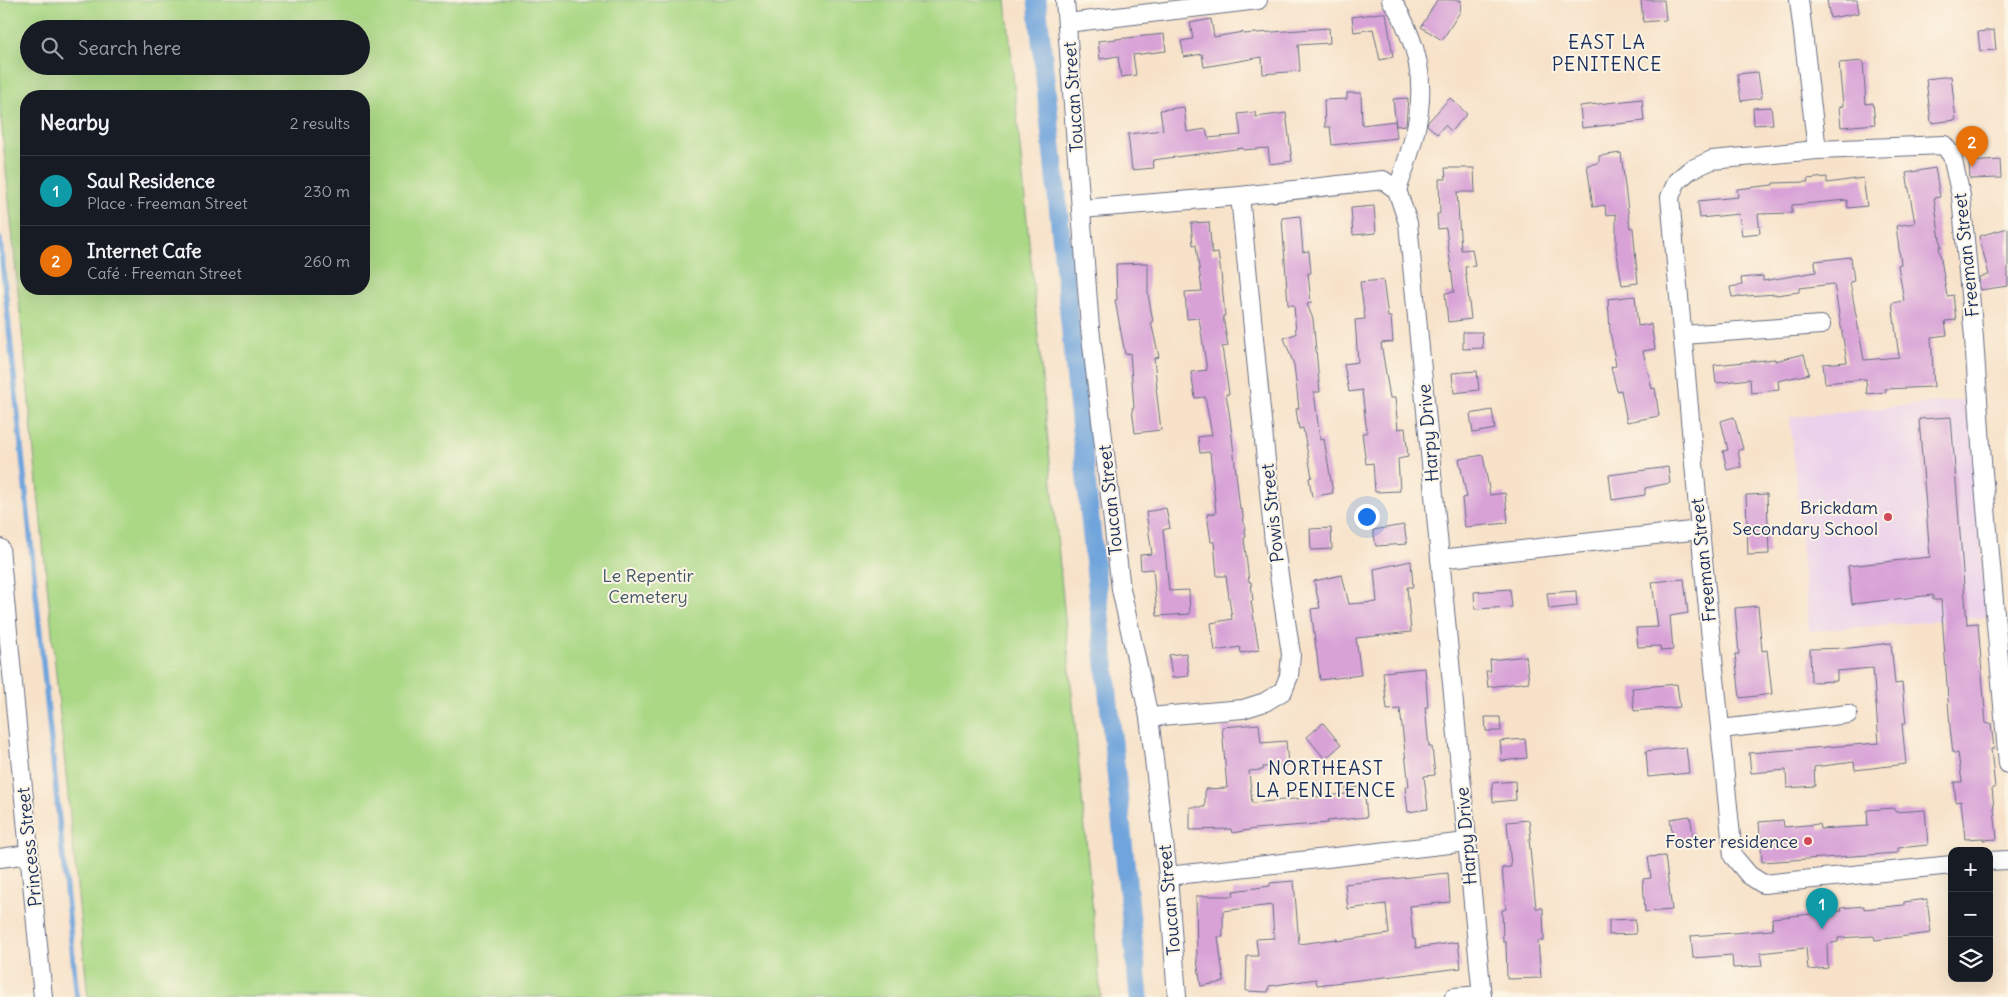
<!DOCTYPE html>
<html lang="en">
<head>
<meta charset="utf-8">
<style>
  body { margin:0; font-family:Delius,sans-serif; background:#242831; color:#f1f3f6 }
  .controls { position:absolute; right:15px; bottom:15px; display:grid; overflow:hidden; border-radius:10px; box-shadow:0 5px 20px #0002 }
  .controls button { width:45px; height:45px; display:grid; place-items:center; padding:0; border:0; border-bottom:1px solid #363941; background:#171b24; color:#f1f3f6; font:25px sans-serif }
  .you { position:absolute; left:1366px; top:516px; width:18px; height:18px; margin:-12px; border:4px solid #fff; border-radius:50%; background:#1a73e8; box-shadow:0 0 0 8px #1a73e833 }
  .badge { display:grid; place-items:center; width:32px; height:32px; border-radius:50%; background:#0f766e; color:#fff; font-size:16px; font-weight:700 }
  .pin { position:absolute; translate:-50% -41px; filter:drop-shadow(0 1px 2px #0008) }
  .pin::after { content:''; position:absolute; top:26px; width:18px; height:15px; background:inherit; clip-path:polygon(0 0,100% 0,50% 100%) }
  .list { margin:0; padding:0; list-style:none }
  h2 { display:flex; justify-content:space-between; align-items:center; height:65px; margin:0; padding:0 20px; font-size:21px }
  h2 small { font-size:16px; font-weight:400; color:#9ea1a6 }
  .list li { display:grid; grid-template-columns:32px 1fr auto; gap:15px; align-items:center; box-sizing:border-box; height:70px; padding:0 20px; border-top:1px solid #363941 }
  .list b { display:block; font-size:19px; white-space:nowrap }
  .list p { margin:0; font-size:16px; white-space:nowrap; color:#9ea1a6 }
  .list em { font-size:16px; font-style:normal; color:#9ea1a6 }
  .icon { flex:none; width:28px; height:28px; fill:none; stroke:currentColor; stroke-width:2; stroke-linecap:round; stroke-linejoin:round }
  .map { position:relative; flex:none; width:2008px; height:997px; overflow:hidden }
  .search { position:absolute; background:#171b24; box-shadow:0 5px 20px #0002; left:20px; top:20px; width:350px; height:55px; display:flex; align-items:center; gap:12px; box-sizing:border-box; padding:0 18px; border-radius:28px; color:#9ea1a6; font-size:19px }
  .panel { position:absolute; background:#171b24; box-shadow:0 5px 20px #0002; left:20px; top:90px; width:350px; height:205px; border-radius:20px }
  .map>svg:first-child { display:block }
</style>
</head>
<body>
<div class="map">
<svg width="2008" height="997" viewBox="0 0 2008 997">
  <rect width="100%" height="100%" fill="#fcf5e5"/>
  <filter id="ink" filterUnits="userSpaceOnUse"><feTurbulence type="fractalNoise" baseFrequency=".02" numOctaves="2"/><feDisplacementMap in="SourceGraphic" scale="10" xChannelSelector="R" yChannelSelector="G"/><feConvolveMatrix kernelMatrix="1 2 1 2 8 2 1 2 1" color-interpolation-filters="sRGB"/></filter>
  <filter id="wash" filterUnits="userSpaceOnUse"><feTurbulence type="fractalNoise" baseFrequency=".0096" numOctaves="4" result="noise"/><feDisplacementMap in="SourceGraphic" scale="20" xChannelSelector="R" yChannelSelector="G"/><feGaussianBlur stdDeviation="1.12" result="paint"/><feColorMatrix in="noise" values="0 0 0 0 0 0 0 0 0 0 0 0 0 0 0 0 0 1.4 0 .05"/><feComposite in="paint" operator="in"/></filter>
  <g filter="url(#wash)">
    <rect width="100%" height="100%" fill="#f7e2c9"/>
    <path fill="#ebd1eb" d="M1969,399L1987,617L1809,631L1790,417Z"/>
    <path fill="#aad885" stroke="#628472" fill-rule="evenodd" d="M0,0H1006L1101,997H88L0,109ZM29,29H361V66H29ZM26,96H364V289H26Z"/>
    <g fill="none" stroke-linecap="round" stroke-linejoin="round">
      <path stroke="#6fa4dc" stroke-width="5.5" d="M0,239L77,997"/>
      <path stroke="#6fa4dc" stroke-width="19" d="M1037,0L1139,997"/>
    </g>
    <g id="blocks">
      <g fill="#d8a2d7">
        <path d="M1437,0H1461L1460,12L1442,40L1421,27Z"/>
        <path d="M1641,0H1664L1666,20L1643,22Z"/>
        <path d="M1827,0H1857L1859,13L1830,18Z"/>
        <path d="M1380,13H1386L1393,57L1380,60L1373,29L1354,32L1352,17Z"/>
        <path d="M1211,19L1214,37L1243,32V34L1329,28L1330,43L1298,45L1300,71L1263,74L1262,57L1204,67L1202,54L1184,57L1181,41L1193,39L1190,23Z"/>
        <path d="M1994,30L1996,50L1980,51L1978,32Z"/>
        <path d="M1164,34L1166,51L1133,55L1136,75L1121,77L1118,56L1100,59L1098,41Z"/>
        <path d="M1863,61L1866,104L1873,103L1875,124L1841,127L1839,107L1843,106L1839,63Z"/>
        <path d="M1758,72L1762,98L1741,101L1737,74Z"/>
        <path d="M1951,76L1956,120L1931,123L1926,79Z"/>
        <path d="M1347,93H1361L1362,125L1395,121L1397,138L1332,145L1330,127H1325L1324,100L1347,99Z"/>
        <path d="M1408,98L1406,125L1396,126L1393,99Z"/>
        <path d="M1450,98L1467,114L1451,131L1445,125L1437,134L1427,125L1428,122Z"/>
        <path d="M1642,99L1644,121L1582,128L1580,106Z"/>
        <path d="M1184,107L1187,132L1206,129L1208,138L1241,135L1238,114L1255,112L1256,117L1286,113L1292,161L1270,164L1268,148L1243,150V148L1153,160L1154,168L1132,170L1128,134L1163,130L1160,110Z"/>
        <path d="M1771,107L1773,124L1754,125L1753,108Z"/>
        <path d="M1621,153L1630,228H1633L1638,283L1622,285L1616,248V214L1606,215L1605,205L1593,207L1587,165L1599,163V156Z"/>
        <path d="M2000,160L2001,178L1970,179L1969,162Z"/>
        <path d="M1445,168H1474L1475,192H1457L1461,250L1472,249L1475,266L1465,267L1471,319L1448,322L1445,293L1454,292L1446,228L1438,229L1437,214H1440L1439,179H1446Z"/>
        <path d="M1935,168L1940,197L1934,198L1941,247H1939L1947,296L1953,295L1956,320L1945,321L1947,335L1931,337L1934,387L1885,389L1886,392L1867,394L1866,379L1825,383L1823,364L1847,362L1834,284L1799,288V292L1776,295V294L1732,297L1730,287L1742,285L1741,278L1763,276V281L1816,272L1815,261L1851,257L1854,281L1850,282L1864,360L1899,357L1892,303L1904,301L1898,265L1901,264L1896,226L1915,223L1906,173Z"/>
        <path d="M1827,177V183L1863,178L1867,206L1848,208L1847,200L1792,205V213L1758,214L1760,233L1742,235L1739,214L1700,218L1698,201L1738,197L1737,189L1773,185V183L1808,182L1807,179Z"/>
        <path d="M1374,206L1376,233L1353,235L1351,208Z"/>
        <path d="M1300,216L1303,252L1309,251L1311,273H1308L1311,303L1307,304L1313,319L1320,392H1314L1320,440L1324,439L1333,493L1312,497L1309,478L1312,477L1303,428L1299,429L1296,409L1299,408L1294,365L1284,338L1296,334L1294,305H1288L1282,218Z"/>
        <path d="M1209,222L1212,254L1218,253L1221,273L1225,316H1223L1228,346L1222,347L1229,394H1226L1230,418L1240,510L1242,509L1246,537L1244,538L1249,582H1251L1253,601H1251L1259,650L1241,653L1240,647L1215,651L1211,623L1232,619L1226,576H1217L1214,542H1211L1207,514L1216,513L1210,452L1200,453L1198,437L1212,435L1205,397L1195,398L1191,372L1207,370L1199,318L1187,319L1185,292L1202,291L1196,245H1193L1191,223Z"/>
        <path d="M2008,228V286L1980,290L1979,277L1989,275L1979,236Z"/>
        <path d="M1148,263V294L1153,322H1151L1159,357L1154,358L1157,388H1156L1161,430L1135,433L1132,408H1134L1130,353L1125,354L1115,300H1117L1116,264Z"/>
        <path d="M1383,280L1388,317H1391L1393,342L1381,343L1390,398H1395L1398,429L1405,428L1408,457L1398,459L1400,491L1375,492L1373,463L1366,464L1362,433H1367L1362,390L1349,392L1344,364L1358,362L1355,320L1365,319L1360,282Z"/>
        <path d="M1635,296L1638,326L1651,324L1655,349L1643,351L1652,389L1655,388L1659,416L1627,422L1621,390L1617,391L1611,367L1616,366L1610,331L1608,299Z"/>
        <path d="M1463,332H1482L1483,348L1463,349Z"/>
        <path d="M1804,354L1809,374L1778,381L1779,390L1751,393L1750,379L1716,383L1714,365L1775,359V361Z"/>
        <path d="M1477,371L1479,390L1454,393L1452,373Z"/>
        <path d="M1492,410L1495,429L1473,433L1470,414Z"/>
        <path d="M1734,417L1743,449L1738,450L1741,467L1727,470L1723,451L1728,450L1721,421Z"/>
        <path d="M1951,417L1967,624L1978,623L1986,724L1991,723L1994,749H1991L1995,788H1992L1997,839L1983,840V838L1965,839L1961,801L1956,802L1954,782H1962L1958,753H1953L1950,728L1941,600H1933V595L1852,604L1848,566L1930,557L1919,419Z"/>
        <path d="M1483,455L1490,495L1505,493L1508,523L1465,527L1462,498L1467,497L1459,459Z"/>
        <path d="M1668,467L1670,483L1645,488V495L1612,500L1609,475Z"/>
        <path d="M1767,494L1769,554L1748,555L1746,495Z"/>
        <path d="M1166,508L1170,528L1163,530L1169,591L1189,590L1190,614L1157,616L1153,569L1141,570L1140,555L1152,554L1146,512Z"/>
        <path d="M1404,525L1407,544L1376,546L1373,530Z"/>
        <path d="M1331,528L1332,549L1311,550L1310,529Z"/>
        <path d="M1411,561L1413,587H1407L1411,632L1356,638L1361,675L1320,680L1311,609L1320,608L1314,581L1342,575L1349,604L1377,602L1374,569Z"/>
        <path d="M1684,579L1688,613L1670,616L1673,650L1661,651L1660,646L1638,647L1636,628L1658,627L1652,582Z"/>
        <path d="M1510,589L1512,607L1475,609L1474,592Z"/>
        <path d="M1576,591L1577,606L1549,609L1547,593Z"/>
        <path d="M1758,606L1762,651L1767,650L1772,694L1740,698L1735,654H1739L1735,608Z"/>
        <path d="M1891,643L1895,684L1902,683L1906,724H1902L1906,764L1855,770L1854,762L1814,767L1815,786L1787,788L1786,770L1751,773L1749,753L1879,743L1873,668L1837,671V681L1811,682L1810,649L1850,648Z"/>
        <path d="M1186,653L1189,676L1172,678L1169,655Z"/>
        <path d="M1526,656L1529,682L1488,687L1486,671H1491L1490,660Z"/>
        <path d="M1425,668L1428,707H1425L1429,747H1432L1435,775L1424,776L1428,809L1408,812L1405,787H1409L1400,709L1387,710L1383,672Z"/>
        <path d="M1677,684L1680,707L1634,711L1632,688Z"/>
        <path d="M1485,717H1500L1501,731H1486Z"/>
        <path d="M1323,723L1341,745L1325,759L1307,737Z"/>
        <path d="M1259,724L1261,743L1286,741L1288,765L1263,767V770L1249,771L1252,803L1346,794V788L1364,787L1367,817L1327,821L1328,823L1255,829L1232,833L1231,829L1190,830V807H1205V789L1227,788L1222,727Z"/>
        <path d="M1525,739L1527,758L1502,761L1500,741Z"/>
        <path d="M1686,747L1689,773L1648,777L1646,751Z"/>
        <path d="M1515,781L1516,800L1493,802L1492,783Z"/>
        <path d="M1894,808L1895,812L1925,810L1928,845L1898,848V853L1762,862L1759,822L1783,820L1784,827L1819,824L1820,829L1868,826L1867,810Z"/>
        <path d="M1690,816L1694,840L1674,844L1670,819Z"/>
        <path d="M1529,820L1531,839H1529L1536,908H1543L1544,941H1538L1541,978L1507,979L1506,942H1503L1502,910L1506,909L1502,868L1511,867L1507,822Z"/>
        <path d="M1665,856L1672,910L1645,912L1643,879L1651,878L1648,857Z"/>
        <path d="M1448,873L1450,902L1410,906L1413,939H1415L1416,948L1458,942L1461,968L1317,985L1316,979L1269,986L1268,992L1246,991L1247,956H1258L1256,939L1274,938L1272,905L1223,911V937H1218L1224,982L1201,986L1197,960L1196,896H1234L1233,891L1270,886V883L1294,881L1299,944L1337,939V941L1389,934L1386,904L1348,909L1345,884Z"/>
        <path d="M1927,899L1931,933L1875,940L1874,936L1838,938V942L1827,944L1828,968L1808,970L1806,948L1760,953L1762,966L1733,968L1732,955L1693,958L1691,936L1773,930L1772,918L1842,911L1841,908L1864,906V909L1904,905V902Z"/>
        <path d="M1635,919L1636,934L1609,935V920Z"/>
      </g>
    </g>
  </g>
  <g filter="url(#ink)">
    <use href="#blocks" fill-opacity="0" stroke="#686e83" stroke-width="1"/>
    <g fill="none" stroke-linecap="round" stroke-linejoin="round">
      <g stroke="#686e83" stroke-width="20">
        <g id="minor">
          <path d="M1065,0L1090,328L1121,589L1149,717L1168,876L1177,997"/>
          <path d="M1391,0C1399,10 1404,21 1409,34C1432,88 1416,138 1397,190"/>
          <path d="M1799,0L1817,150L1944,145L1952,156L1961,196L1974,338L1982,461L2008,764"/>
          <path d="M1067,23L1258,0"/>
          <path d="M1817,150L1712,160L1690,170L1677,181L1670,197L1700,530L1733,856L1749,875L1763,884L1952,865"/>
          <path d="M1081,209L1240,196L1383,180L1397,190L1408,223L1482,997"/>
          <path d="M1683,335L1821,325"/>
          <path d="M0,548L43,997"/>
          <path d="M1440,559L1700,530"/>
          <path d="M1149,717L1243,709L1265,702L1283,691L1289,676L1291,654L1274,542L1240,196"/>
          <path d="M1721,729L1848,714"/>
          <path d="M0,858L29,854"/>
          <path d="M1989,861L2008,860"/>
          <path d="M1168,876L1467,842"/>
          <path d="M1454,997L1482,995"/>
        </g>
      </g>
      <use href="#minor" stroke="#fff" stroke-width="18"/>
    </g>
  </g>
  <g fill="#d1495b" stroke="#fcf5e5" stroke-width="2">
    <circle cx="1888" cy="517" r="5"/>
    <circle cx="1808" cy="841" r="5"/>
  </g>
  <g text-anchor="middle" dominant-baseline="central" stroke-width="4" stroke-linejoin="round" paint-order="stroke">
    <g font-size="18" fill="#1b2f5e" stroke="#fcf5e5">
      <text transform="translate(1073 97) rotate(-94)">Toucan Street</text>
      <text transform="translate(1966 255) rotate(-96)">Freeman Street</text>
      <text transform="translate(1428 433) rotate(-95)">Harpy Drive</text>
      <text transform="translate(1110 500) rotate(-96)">Toucan Street</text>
      <text transform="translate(1272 513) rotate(-96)">Powis Street</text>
      <text transform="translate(1703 560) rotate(-96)">Freeman Street</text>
      <text transform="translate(1466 836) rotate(-95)">Harpy Drive</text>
      <text transform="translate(29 847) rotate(-96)">Princess Street</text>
      <text transform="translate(1169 900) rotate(-95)">Toucan Street</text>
    </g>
    <g font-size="18" fill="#1b2f5e" stroke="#fcf5e5" text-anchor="end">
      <text x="1878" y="507">Brickdam<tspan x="1878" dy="21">Secondary School</tspan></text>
      <text x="1798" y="841">Foster residence</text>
    </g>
    <g font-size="18" fill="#3f5968" stroke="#fcf5e5">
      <text x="648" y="575">Le Repentir<tspan x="648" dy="21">Cemetery</tspan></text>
    </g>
    <g font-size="19" letter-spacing="1" fill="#1b2f5e" stroke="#fcf5e5">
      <text x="1607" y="42">EAST LA<tspan x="1607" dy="22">PENITENCE</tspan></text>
      <text x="1326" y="768">NORTHEAST<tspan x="1326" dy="22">LA PENITENCE</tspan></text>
    </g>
  </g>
</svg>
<div class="controls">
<button>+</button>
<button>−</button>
<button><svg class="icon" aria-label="layers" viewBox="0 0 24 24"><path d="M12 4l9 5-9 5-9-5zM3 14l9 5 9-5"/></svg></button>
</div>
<div class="you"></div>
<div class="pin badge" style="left:1822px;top:929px;background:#0f9aa8">1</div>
<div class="pin badge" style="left:1972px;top:167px;background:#e8710a">2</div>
<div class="search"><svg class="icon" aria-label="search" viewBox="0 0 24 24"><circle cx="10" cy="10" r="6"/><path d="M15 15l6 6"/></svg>Search here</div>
<section class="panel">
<h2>Nearby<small>2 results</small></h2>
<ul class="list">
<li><span class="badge" style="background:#0f9aa8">1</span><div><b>Saul Residence</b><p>Place · Freeman Street</p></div><em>230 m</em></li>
<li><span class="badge" style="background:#e8710a">2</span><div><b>Internet Cafe</b><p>Café · Freeman Street</p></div><em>260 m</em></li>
</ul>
</section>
</div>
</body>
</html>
